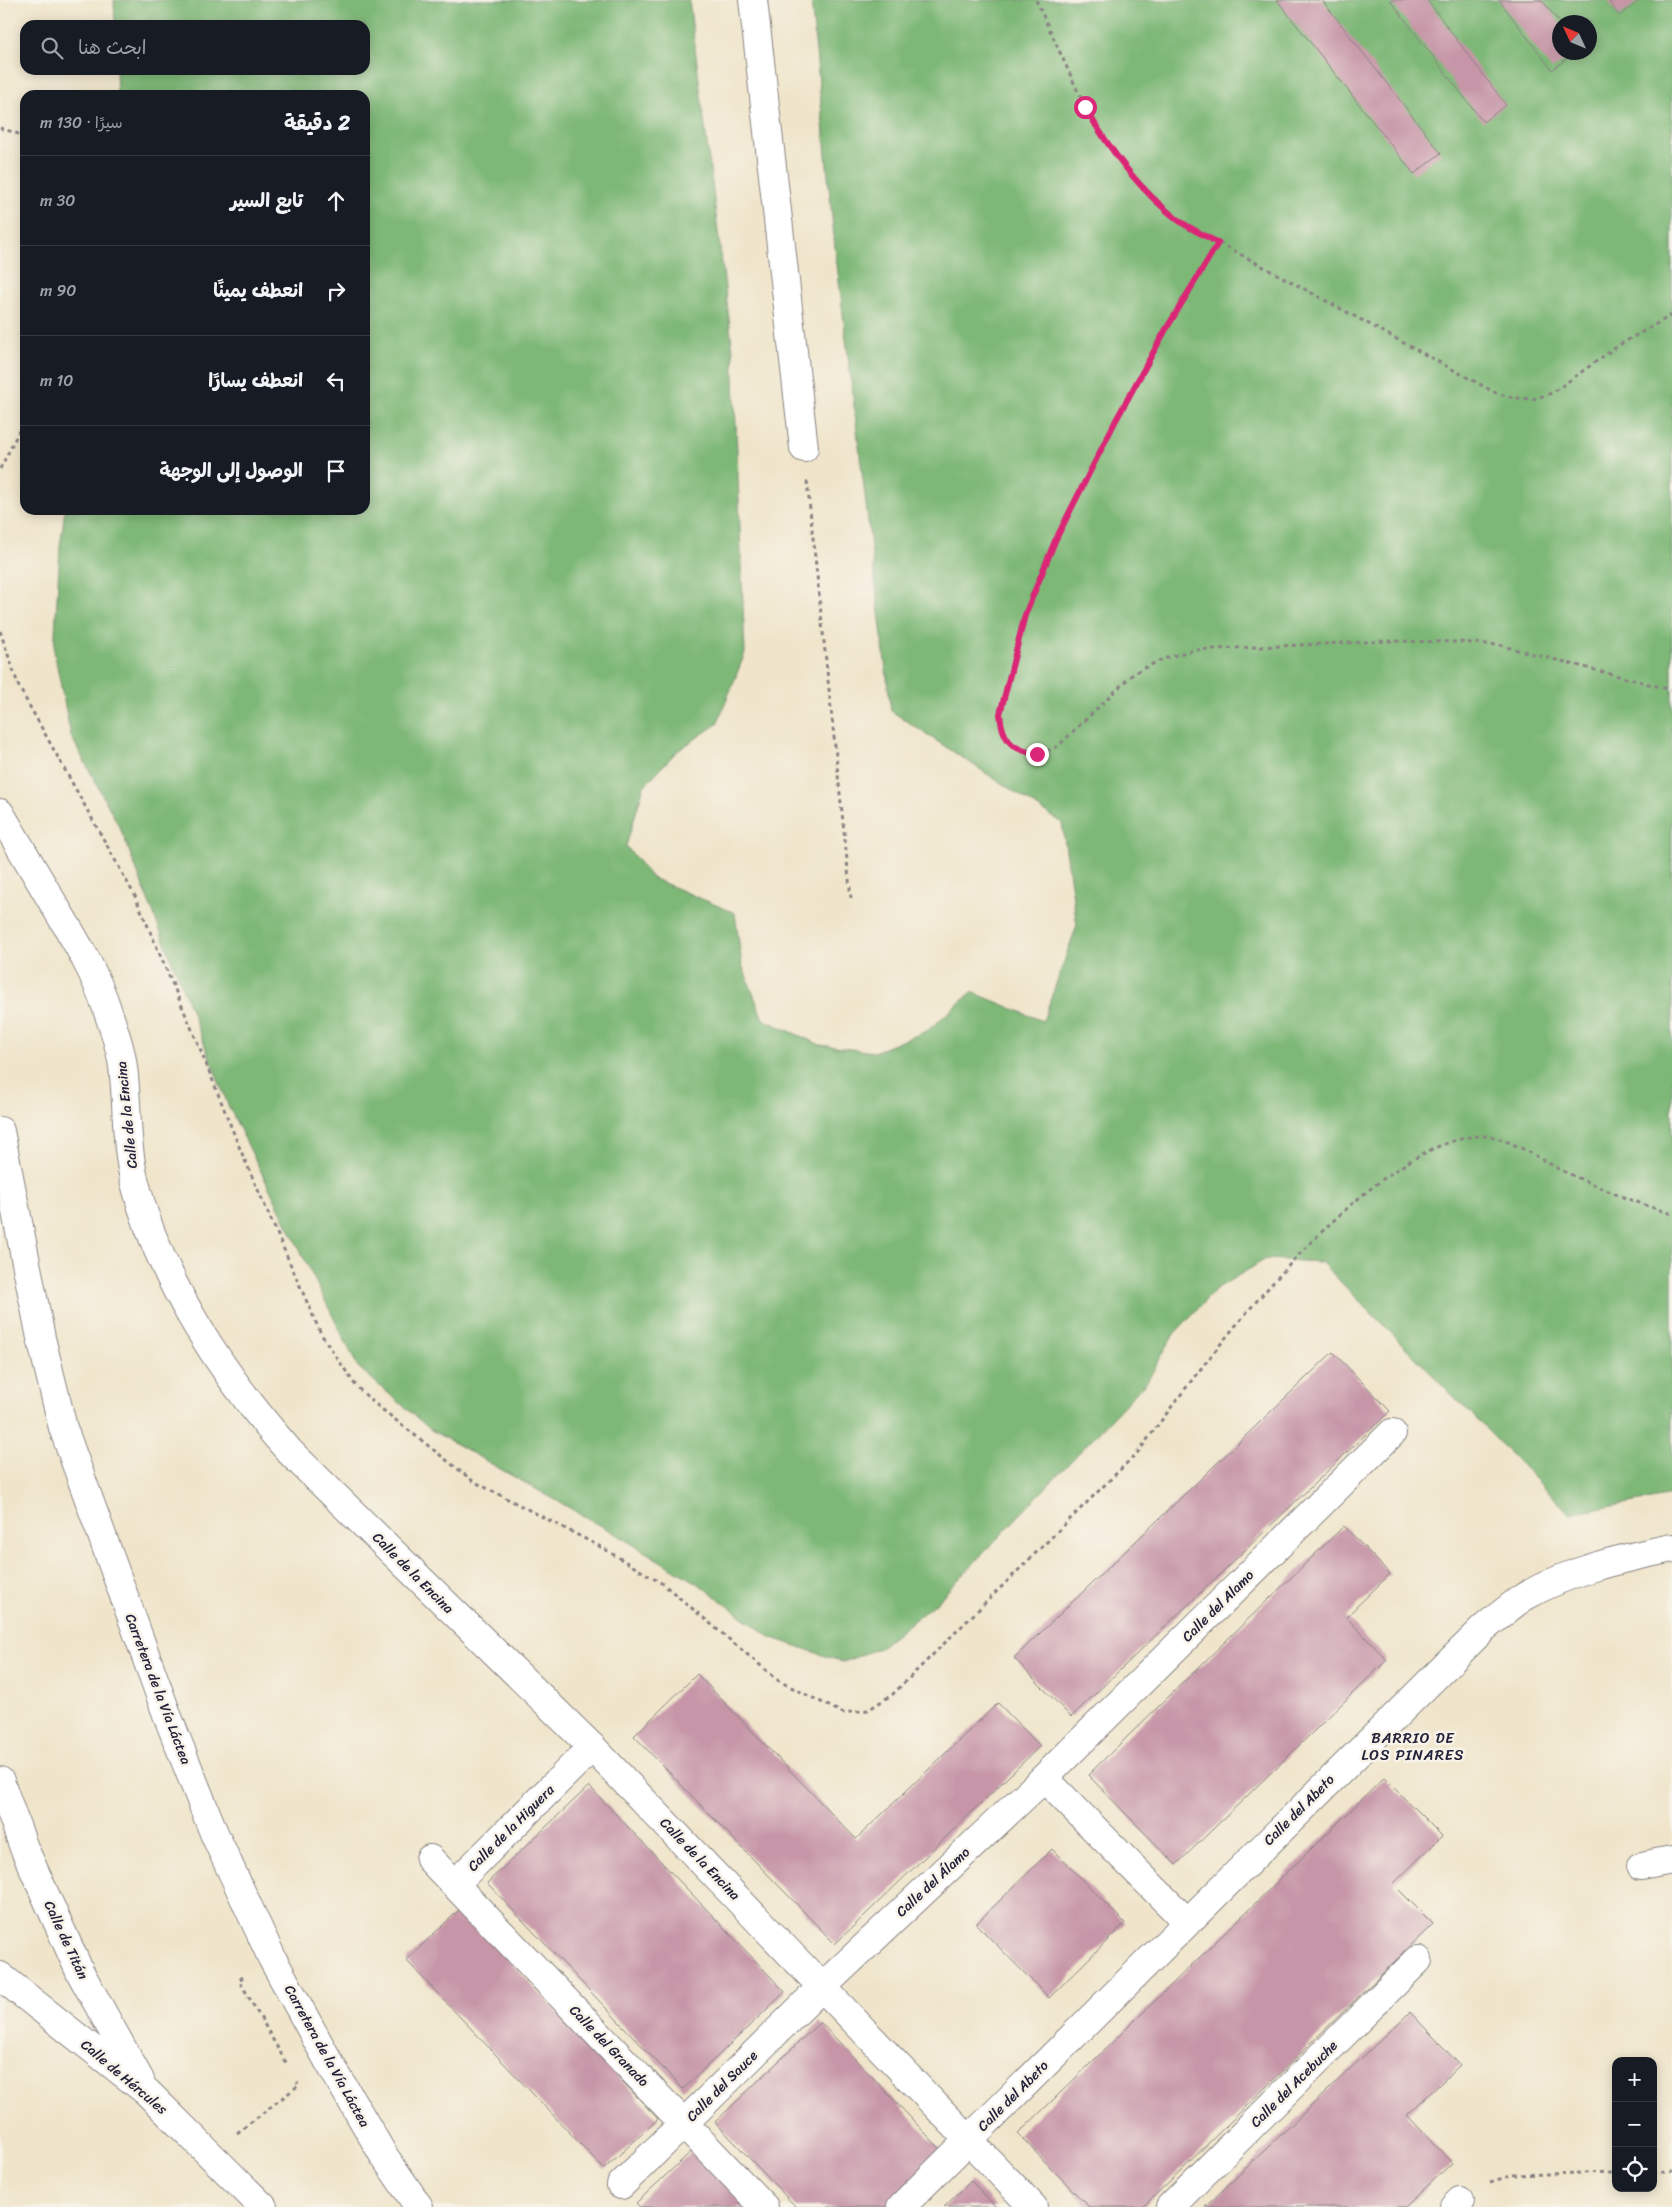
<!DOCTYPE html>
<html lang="ar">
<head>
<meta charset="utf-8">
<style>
  body { margin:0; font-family:Sriracha,"Playpen Sans Arabic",sans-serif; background:#242831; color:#f1f3f6; direction:rtl }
  .controls { position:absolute; right:15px; bottom:15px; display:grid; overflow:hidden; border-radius:10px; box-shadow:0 2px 12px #0003 }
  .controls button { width:45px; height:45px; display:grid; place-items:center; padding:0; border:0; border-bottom:1px solid #363941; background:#171b24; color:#f1f3f6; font:25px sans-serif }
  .compass { position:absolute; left:1552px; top:15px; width:45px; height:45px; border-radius:50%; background:#171b24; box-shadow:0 2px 12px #0003; rotate:314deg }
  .stop { position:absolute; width:15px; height:15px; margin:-11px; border:4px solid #db2777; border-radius:50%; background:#fff }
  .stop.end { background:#db2777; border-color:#fff; box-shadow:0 1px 5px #0008 }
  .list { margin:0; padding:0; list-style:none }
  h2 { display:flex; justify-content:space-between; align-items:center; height:65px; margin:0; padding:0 20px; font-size:21px }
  h2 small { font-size:16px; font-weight:400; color:#9ea1a6 }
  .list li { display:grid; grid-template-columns:32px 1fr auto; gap:15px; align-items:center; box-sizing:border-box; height:90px; padding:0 20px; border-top:1px solid #363941 }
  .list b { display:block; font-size:19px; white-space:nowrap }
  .list em { font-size:16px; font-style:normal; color:#9ea1a6 }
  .icon { flex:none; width:28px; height:28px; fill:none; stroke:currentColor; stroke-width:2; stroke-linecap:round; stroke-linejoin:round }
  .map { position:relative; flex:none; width:1672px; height:2207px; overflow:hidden; direction:ltr }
  .search { position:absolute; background:#171b24; box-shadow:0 2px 12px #0003; left:20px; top:20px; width:350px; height:55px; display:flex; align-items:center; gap:12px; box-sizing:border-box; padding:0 18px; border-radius:15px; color:#9ea1a6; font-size:19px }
  .panel { position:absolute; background:#171b24; box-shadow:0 2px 12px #0003; left:20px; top:90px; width:350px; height:425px; border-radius:15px; direction:rtl }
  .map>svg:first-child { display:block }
</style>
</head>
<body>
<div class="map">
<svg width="1672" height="2207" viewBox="0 0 1672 2207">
  <rect width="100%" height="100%" fill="#f7f3e8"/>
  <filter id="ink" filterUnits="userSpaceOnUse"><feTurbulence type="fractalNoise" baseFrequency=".02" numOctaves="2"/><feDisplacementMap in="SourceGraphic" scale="10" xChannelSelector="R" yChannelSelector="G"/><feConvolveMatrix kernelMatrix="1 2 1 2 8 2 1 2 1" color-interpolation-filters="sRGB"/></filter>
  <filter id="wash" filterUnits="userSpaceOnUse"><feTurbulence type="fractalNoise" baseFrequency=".0096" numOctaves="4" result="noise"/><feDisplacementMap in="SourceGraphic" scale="20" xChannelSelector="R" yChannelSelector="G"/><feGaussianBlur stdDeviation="1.12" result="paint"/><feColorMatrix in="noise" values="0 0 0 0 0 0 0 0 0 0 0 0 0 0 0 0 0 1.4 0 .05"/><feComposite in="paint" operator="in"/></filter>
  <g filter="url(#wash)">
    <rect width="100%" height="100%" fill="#f0e5cb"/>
    <path fill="#7eb877" stroke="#506d59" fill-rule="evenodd" d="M114,0H689L733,351L745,653L717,724L676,752L644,786L626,846L652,878L735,913L742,965L763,1019L820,1045L874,1052L927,1031L972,992L1043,1021L1077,925L1062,823L891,711L835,248L811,0H1672V1495L1570,1514L1321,1262L1266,1259L1216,1289L1174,1334L1148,1380L937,1602L879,1648L843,1662L770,1637L700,1585L614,1533L431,1430L358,1367L228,1105L121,830L71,736L54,651L60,547L65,510H365V95H117L116,70H365V25H115ZM1560,22H1590V52H1560Z"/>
    <g id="blocks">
      <g fill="#c695a7">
        <path d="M1277,0H1322L1441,153L1414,174Z"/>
        <path d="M1390,0H1427L1506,105L1483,122Z"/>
        <path d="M1499,0H1542L1560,23V52H1575L1552,70Z"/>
        <path d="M1608,0H1641L1619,16Z"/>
        <path d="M1333,1352L1390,1411L1071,1717L1014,1658Z"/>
        <path d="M1344,1526L1390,1574L1346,1617L1387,1660L1176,1865L1088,1775Z"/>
        <path d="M697,1674L856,1839L998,1703L1040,1746L835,1944L634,1736Z"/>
        <path d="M1384,1778L1442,1836L1393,1884L1433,1924L1143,2207H1089L1018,2134Z"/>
        <path d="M589,1786L785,1992L683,2089L487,1883Z"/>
        <path d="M1052,1849L1125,1923L1049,1998L976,1924Z"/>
        <path d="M460,1909L658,2119L604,2169L406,1960Z"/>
        <path d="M1410,2012L1460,2065L1407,2115L1452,2163L1405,2207H1205Z"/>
        <path d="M820,2022L945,2154L889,2207H796L715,2122Z"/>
        <path d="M694,2149L748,2207H640L636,2203Z"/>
        <path d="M971,2181L996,2207H944Z"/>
      </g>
    </g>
  </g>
  <g filter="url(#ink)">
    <use href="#blocks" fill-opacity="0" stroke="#898483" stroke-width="1"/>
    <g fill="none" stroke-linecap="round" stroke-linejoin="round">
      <g stroke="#898483" stroke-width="30">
        <g id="minor">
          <path d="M753,0L804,448"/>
          <path d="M0,813C19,845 37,876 56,908C76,941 96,974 108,1012C114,1029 121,1049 123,1067C128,1105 125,1144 135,1183C160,1281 224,1377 290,1452L592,1747L1033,2207"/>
          <path d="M0,1131L41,1338L63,1428L169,1720L214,1833L272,1958L329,2062L384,2156L419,2207"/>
          <path d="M1044,1778L1187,1922"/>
          <path d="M0,1781L24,1848L80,1972L140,2080"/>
          <path d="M430,1859L764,2207"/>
          <path d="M1641,1866L1672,1860"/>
          <path d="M455,1884L592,1747"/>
          <path d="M0,1976L147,2092L263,2207"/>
          <path d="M621,2185L822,1987L1044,1778L1392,1433"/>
          <path d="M901,2207L1484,1628C1497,1618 1510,1606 1524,1597C1570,1570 1620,1559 1672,1548"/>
          <path d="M1170,2207L1418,1960"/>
          <path d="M1454,2207L1460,2201"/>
        </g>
      </g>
      <g stroke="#898483" stroke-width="3" stroke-dasharray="4 4" stroke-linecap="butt">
        <path d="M1036,0L1085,107L1098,130L1133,177L1179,221L1496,393L1514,398L1533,399L1552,393L1619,345L1672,315"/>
        <path d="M0,128L25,136"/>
        <path d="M1218,243C1171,322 1125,401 1084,484C1062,527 1040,569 1025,615C1015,647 1008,681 1000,714C1003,748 1028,763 1058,746L1134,673L1163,659L1193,650L1387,641L1459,642L1499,645L1672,690"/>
        <path d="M0,469L25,419"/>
        <path d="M807,481L851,898"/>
        <path d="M0,631L19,687L135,896L199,1046L240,1149L321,1334L356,1386L374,1403L473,1481L599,1546L663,1584L779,1681L843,1713L868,1710L893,1694L1139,1451C1202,1364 1369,1140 1481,1136C1506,1135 1541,1160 1563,1171C1576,1177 1589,1183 1601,1188C1624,1198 1648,1206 1672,1214"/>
        <path d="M243,1977L239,1980L288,2066"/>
        <path d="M237,2133L299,2085L297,2082"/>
        <path d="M1653,2171H1672"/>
        <path d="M1490,2182L1513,2175L1616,2172"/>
      </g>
      <use href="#minor" stroke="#fff" stroke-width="28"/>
    </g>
  </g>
  <g fill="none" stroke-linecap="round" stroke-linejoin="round" filter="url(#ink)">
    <path stroke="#db2777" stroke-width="6" d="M1037,754C1011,750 1002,739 1000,714L1025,615L1055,541L1116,420L1165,331L1218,243C1205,235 1190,229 1178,220C1139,190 1109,149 1085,107"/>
  </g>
  <g text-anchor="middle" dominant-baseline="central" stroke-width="5" stroke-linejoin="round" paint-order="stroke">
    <g font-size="14" fill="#22223b" stroke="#f7f3e8">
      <text transform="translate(127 1115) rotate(-96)">Calle de la Encina</text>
      <text transform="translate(413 1573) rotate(45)">Calle de la Encina</text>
      <text transform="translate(1218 1606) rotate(-45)">Calle del Alamo</text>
      <text transform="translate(158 1689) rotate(69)">Carretera de la Vía Láctea</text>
      <text transform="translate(1299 1810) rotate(-45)">Calle del Abeto</text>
      <text transform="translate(511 1828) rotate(-45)">Calle de la Higuera</text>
      <text transform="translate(700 1859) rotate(46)">Calle de la Encina</text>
      <text transform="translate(933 1882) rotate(-43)">Calle del Álamo</text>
      <text transform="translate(66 1940) rotate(65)">Calle de Titán</text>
      <text transform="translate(609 2046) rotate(46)">Calle del Granado</text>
      <text transform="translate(327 2056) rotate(61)">Carretera de la Vía Láctea</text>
      <text transform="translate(124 2077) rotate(40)">Calle de Hércules</text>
      <text transform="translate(1294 2084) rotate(-45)">Calle del Acebuche</text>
      <text transform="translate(722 2086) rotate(-45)">Calle del Sauce</text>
      <text transform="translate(1013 2096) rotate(-45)">Calle del Abeto</text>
    </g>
    <g font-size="15" letter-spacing="1" fill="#22223b" stroke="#f7f3e8">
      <text x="1413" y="1738">BARRIO DE<tspan x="1413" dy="17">LOS PINARES</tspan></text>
    </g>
  </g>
</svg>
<div class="controls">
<button>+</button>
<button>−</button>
<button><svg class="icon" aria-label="locate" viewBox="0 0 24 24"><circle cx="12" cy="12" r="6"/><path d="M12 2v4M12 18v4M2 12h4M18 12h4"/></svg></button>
</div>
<svg class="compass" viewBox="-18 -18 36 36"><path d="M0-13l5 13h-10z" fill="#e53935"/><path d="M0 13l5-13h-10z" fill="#9ea1a6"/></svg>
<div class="stop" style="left:1085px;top:107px"></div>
<div class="stop end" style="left:1037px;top:754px"></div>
<div class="search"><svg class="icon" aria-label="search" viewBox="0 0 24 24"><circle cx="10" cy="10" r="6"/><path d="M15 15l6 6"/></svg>ابحث هنا</div>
<section class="panel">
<h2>2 دقيقة<small>سيرًا · 130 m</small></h2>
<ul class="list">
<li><svg class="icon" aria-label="ahead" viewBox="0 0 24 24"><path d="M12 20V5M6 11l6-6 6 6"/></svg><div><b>تابع السير</b></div><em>30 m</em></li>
<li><svg class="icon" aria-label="right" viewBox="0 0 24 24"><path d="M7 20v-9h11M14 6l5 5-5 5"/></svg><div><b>انعطف يمينًا</b></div><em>90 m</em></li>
<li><svg class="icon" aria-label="left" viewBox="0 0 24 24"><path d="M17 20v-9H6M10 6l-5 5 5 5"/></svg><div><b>انعطف يسارًا</b></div><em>10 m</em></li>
<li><svg class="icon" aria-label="arrive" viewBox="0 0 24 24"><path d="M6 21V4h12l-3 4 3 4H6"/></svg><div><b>الوصول إلى الوجهة</b></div></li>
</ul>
</section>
</div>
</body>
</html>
